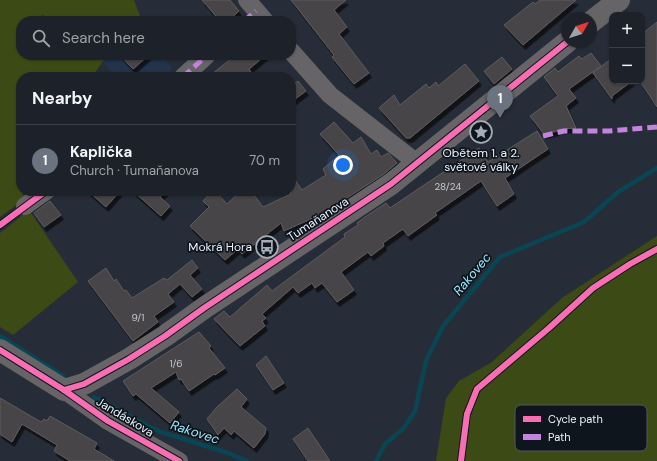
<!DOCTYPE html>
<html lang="en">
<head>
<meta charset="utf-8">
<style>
  body { margin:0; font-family:"DM Sans",sans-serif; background:#252a32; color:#f1f3f6 }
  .controls { position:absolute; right:12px; top:12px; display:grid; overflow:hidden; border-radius:8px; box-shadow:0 1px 3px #0004 }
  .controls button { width:36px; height:36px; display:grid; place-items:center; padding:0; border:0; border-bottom:1px solid #3b3f47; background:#1d222a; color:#f1f3f6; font:20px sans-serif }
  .compass { position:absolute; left:561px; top:12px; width:36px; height:36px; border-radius:50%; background:#1d222a; box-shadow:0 1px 3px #0004; rotate:51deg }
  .you { position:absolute; left:343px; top:165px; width:14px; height:14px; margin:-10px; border:3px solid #fff; border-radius:50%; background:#1a73e8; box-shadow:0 0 0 6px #1a73e833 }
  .badge { display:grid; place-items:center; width:26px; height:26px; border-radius:50%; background:#db2777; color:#fff; font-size:13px; font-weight:700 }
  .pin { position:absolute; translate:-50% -33px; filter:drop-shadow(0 1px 2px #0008) }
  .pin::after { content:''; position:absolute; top:21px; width:14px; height:12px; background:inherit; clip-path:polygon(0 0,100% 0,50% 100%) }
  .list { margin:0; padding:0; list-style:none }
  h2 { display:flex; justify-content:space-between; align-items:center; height:52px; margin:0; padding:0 16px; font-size:17px }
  h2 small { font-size:13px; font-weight:400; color:#a0a4a8 }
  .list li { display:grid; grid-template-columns:26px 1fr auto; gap:12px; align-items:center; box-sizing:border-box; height:72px; padding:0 16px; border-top:1px solid #3b3f47 }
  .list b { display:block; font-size:15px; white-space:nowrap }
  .list p { margin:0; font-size:13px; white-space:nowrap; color:#a0a4a8 }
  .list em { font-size:13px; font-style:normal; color:#a0a4a8 }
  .icon { flex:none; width:22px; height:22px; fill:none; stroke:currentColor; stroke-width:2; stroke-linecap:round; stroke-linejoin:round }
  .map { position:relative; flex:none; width:657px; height:461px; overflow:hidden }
  .search { position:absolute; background:#1d222a; box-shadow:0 1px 3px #0004; left:16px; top:16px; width:280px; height:44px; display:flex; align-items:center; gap:10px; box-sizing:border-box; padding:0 14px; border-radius:16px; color:#a0a4a8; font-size:15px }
  .panel { position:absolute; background:#1d222a; box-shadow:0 1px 3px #0004; left:16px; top:72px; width:280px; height:124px; border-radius:16px }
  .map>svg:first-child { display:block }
</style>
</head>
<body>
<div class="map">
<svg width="657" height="461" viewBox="0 0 657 461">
  <defs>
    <filter id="shadow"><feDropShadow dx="2.5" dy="4.5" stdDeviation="0" flood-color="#0009"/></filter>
  </defs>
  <rect width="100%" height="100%" fill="#272d38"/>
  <path fill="#23334a" d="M111,55H161L172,68L169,75L157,74L150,77H115L103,61Z"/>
  <g fill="#3c4b16">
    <path d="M0,0H134L142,21H49L47,17L43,15L37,18L36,21H21V55H111L103,61L92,77H21V175L17,178L19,182L21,181V191H22L24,197L22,201L0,217Z"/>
    <path d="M29,210L78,282L13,335L0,327V233Z"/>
    <path d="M657,236V461H436L446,398L459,381L492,362L562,298Z"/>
  </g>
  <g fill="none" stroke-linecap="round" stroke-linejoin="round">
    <g stroke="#094552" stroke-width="4.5">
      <path d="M0,336L63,376"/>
      <path d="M94,397L158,431L228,453L247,461"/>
      <path d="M376,461L385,444L404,428L415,411L426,361L443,326L500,257L584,222L618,192L657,168"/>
    </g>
  </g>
  <g fill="#464447" stroke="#5f5b5e" filter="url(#shadow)">
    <path d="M202,0H230L239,11L228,21H220Z"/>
    <path d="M291,0H346L334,10L347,27L339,34L369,73L354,84L332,57L334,55Z"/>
    <path d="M540,0H576L523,45L504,25L533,2L535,4Z"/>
    <path d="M657,22V107L642,84V34Z"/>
    <path d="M591,53L601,66L569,89L576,98L566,106L576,128L559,129L557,131L544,134L530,116L558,96L544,77L555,68L558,72L579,56L582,59Z"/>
    <path d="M120,55H149L133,69Z"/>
    <path d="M236,55H266L249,69L254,77H208Z"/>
    <path d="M502,57L512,69L494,84L484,71Z"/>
    <path d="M612,58V81H632L612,96V99L593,73Z"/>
    <path d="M465,64L479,81L410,138H406L379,108L394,95L400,105L426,84L429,88L436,82L438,86Z"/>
    <path d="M298,81L306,91L291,102V86Z"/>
    <path d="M334,122L353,143L361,137L371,154L377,150L381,157L388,153L397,163L384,174L322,214L284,231L281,223L242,254L238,249L225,260L190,226L209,207L203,201L212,191H215L227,204L241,191H251L263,207L291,194L289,191H291V174L302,190L326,175L323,169L339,155L320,134Z"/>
    <path d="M537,131L548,149L505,178L514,194L497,206L481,181L435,213L437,215L408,236L403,229L383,243L384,246L371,256L368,252L341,272L354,290L337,302L322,283L315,288L312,283L298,293L293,287L262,314L266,318L262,321L265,326L240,346L214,319L224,311L230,317L267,285L272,291L345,237L344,234L358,225L357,223L365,217L386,203L390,208L479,148L488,162Z"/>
    <path d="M88,191H120L106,207Z"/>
    <path d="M133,191H166L160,197L170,206L161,216Z"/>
    <path d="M50,201L61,215L44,227L34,213Z"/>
    <path d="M192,260L198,268L190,275L202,289L192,297L180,284L168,294L174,302L154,316L158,322L133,341L88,281L106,268L114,281L116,279L124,291L126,290L132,298L164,278L167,280Z"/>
    <path d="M199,332L211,346L209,348L225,368L215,375L214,374L189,391L181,379L179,380L176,372L151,388L179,412L170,423L136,394L133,396L123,381Z"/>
    <path d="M266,356L284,383L273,390L256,365Z"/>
    <path d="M237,389L247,399L241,407L266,428L265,434L254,448L234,431L231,435L224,428L218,435L207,419L217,407Z"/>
    <path d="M0,398L41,422L44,419L47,421L50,416L97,443L94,449L114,461H70L54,451L57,445L22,424L12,442L0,434Z"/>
    <path d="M308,428L330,461H308L293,439Z"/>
  </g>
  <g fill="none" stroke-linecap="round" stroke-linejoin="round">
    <g stroke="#676467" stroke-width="18">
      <path d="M247,0L265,21"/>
      <path d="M291,51L330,95L417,163"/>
      <path d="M183,77L207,55"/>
      <path d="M25,206L46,191"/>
      <path d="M64,390L108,421L179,461"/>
    </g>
    <g stroke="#676467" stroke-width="22">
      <path d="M591,22L619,0"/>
      <path d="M0,350L64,390L84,384L129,359L165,336L204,308L391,184L567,42"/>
    </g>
    <g stroke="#c483df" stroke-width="5" stroke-dasharray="10 5" stroke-linecap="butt">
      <path d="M244,21L256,11"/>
      <path d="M183,77L207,55"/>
      <path d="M543,136L564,131H609L657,127"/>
    </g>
    <g stroke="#0e151d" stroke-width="8">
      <g id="cycleway">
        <path d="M0,225L46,191"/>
        <path d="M0,350L64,390L108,421L179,461"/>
        <path d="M64,390L84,384L129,359L165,336L204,308L391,184L567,42"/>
        <path d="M461,461L467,414L477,389L549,328L593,288L630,264L657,249"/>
      </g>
    </g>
    <use href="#cycleway" stroke="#f96db3" stroke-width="6"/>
  </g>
  <defs>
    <g id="sight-ring" transform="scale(1.15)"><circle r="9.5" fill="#0e151d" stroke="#a6adb8" stroke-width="1.5"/><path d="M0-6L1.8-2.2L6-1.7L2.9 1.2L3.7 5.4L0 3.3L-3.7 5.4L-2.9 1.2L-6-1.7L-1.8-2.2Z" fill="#a6adb8"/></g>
    <g id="bus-ring" transform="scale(1.15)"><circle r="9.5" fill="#0e151d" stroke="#a6adb8" stroke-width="1.5"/><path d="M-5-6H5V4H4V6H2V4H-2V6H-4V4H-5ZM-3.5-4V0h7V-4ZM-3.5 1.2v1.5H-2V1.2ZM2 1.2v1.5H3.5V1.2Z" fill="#a6adb8"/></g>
  </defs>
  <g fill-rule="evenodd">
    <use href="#sight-ring" x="481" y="132"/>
    <use href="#bus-ring" x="267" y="247"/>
  </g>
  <g text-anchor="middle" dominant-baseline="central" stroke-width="3.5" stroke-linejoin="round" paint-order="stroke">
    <g font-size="10" fill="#c2c6d0">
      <text x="448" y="186">28/24</text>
      <text x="138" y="317">9/1</text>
      <text x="176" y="363">1/6</text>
    </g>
    <g font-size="12" fill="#ebf2fd" stroke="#0e151d">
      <text x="481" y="153">Obětem 1. a 2.<tspan x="481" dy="14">světové války</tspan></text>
      <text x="252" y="247" text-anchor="end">Mokrá Hora</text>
    </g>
    <g font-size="12" fill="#ebf2fd" stroke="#0e151d">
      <text transform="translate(318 219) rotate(-33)">Tumaňanova</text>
      <text transform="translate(125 417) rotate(31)">Jandáskova</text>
    </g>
    <g font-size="13" font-style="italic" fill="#9be8fd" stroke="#0e151d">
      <text transform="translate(472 274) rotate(-50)">Rakovec</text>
      <text transform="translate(195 432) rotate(18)">Rakovec</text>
    </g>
  </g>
  <rect x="515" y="405" width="132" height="46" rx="6" fill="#0e151d" stroke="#505760" stroke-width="1"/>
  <rect x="523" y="416" width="18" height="6" fill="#f96db3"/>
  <rect x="523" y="434" width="18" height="6" fill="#c483df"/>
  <g font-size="11" fill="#ebf2fd">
    <text x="548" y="423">Cycle path</text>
    <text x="548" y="441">Path</text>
  </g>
</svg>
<div class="controls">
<button>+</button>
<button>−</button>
</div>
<svg class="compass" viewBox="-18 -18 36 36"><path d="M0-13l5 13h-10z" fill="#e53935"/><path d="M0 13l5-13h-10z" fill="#a0a4a8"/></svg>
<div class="you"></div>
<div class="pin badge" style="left:500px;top:118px;background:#6b7280">1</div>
<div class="search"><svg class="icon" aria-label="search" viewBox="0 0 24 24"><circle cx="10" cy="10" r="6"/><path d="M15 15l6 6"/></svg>Search here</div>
<section class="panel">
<h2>Nearby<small></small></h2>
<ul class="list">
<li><span class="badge" style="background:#6b7280">1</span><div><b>Kaplička</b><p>Church · Tumaňanova</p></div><em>70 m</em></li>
</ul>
</section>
</div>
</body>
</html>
